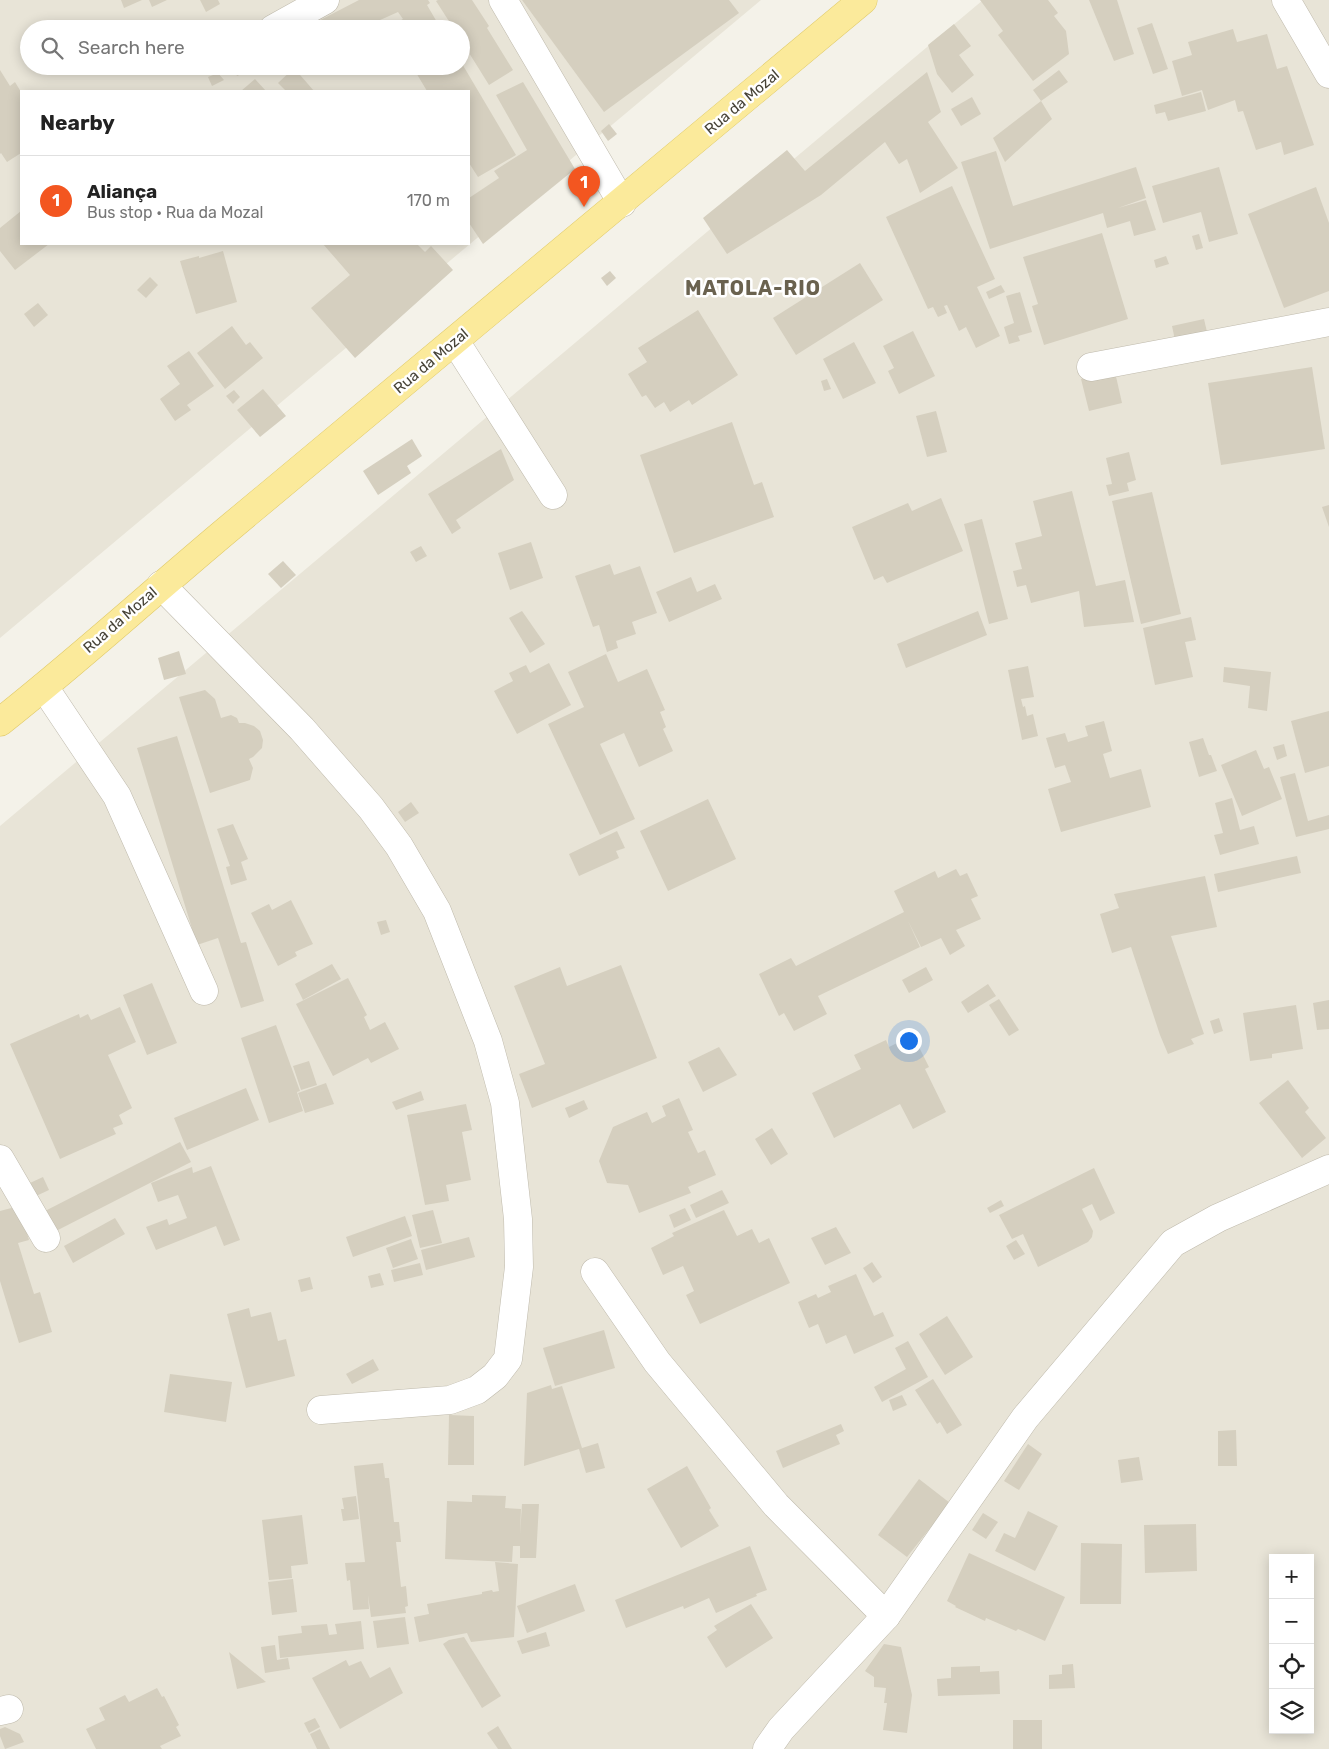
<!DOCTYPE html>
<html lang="en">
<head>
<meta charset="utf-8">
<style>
  body { margin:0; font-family:Rubik,sans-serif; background:#f2f2f2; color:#222 }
  .controls { position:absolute; right:15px; bottom:15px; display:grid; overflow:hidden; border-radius:0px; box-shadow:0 2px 12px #0003 }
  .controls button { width:45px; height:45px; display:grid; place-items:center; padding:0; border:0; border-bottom:1px solid #e0e0e0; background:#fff; color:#222; font:25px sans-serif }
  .you { position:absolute; left:908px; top:1040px; width:18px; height:18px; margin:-12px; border:4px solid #fff; border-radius:50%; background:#1a73e8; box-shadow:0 0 0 8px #1a73e833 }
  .badge { display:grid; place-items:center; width:32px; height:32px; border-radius:50%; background:#f35620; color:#fff; font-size:16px; font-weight:700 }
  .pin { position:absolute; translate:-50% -41px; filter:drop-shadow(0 1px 2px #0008) }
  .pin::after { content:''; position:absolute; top:26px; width:18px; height:15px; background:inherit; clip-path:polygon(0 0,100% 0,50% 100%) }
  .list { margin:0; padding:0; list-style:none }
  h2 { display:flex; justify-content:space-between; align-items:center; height:65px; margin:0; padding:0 20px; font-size:21px }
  h2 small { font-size:16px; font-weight:400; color:#767676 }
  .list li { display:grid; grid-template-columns:32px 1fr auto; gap:15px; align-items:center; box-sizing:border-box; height:90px; padding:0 20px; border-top:1px solid #e0e0e0 }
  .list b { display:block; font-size:19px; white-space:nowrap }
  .list p { margin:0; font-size:16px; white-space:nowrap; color:#767676 }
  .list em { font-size:16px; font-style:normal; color:#767676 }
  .icon { flex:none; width:28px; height:28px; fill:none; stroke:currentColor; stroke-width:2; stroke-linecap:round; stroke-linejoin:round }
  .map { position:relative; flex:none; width:1329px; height:1749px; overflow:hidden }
  .search { position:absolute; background:#fff; box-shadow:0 2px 12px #0003; left:20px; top:20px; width:450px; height:55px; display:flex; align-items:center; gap:12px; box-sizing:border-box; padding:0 18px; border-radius:28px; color:#767676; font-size:19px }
  .panel { position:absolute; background:#fff; box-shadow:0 2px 12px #0003; left:20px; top:90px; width:450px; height:155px; border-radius:0px }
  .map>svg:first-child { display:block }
</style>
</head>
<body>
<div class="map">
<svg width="1329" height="1749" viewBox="0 0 1329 1749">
  <rect width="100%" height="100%" fill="#f4f2e9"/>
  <g fill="#e8e4d7" fill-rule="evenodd">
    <path d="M0,0H761L0,638ZM29,29H461V66H29ZM21,91H469V244H21Z"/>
    <path d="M983,0H1329V1749H0V826ZM1273,1558H1310V1730H1273Z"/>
  </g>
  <g fill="#d5cfbf">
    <path d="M121,0H142L124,8Z"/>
    <path d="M149,0H167L152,7Z"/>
    <path d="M200,0H218L220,4L206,12Z"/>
    <path d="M359,0H428L430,3L427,5L441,29H387L403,19L398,12L369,25L371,29H303Z"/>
    <path d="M438,0H472L489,26L487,28L513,70L489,85L461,40V29H454L436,1Z"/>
    <path d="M522,0H729L739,13L604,112Z"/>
    <path d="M980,0H1048L1058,13L1054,16L1066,31L1069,54L1033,81L998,35L1003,31Z"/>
    <path d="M1089,0H1117L1134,54L1114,61Z"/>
    <path d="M1152,23L1168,69L1153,74L1137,28Z"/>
    <path d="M954,24L971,46L959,55L974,75L952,93L937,74L928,45Z"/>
    <path d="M1233,29L1237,42L1267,34L1277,69L1287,66L1314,145L1284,155L1281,142L1256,150L1243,111L1238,112L1235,100L1208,110L1202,90L1182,96L1172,61L1192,55L1188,42Z"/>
    <path d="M461,62L516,155L478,177L469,163V91H427L412,66H461Z"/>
    <path d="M232,66H258L237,76Z"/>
    <path d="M294,68L314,91H286L278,83Z"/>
    <path d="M0,70L10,86L15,82L21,92V153L7,162L1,153L0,154Z"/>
    <path d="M1059,70L1068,82L1041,101L1052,119L1005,162L993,138L1041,101L1033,90Z"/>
    <path d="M927,72L941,112L928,122L958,168L920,193L907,159L899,164L885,142L821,195L727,254L703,218L787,150L805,171Z"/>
    <path d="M218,73L224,80L212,86L208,77Z"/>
    <path d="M255,79L266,91H241Z"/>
    <path d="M523,82L575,169L483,244L469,223V198L499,178L494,171L527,150L496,95Z"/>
    <path d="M1201,92L1206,111L1168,121L1165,112L1156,114L1154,105Z"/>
    <path d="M972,97L981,114L961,126L951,109Z"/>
    <path d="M609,124L617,134L608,141L601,131Z"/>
    <path d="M996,151L1013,206L1136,167L1146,198L1118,208L1146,200L1156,230L1134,236L1130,221L1107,228L1103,213L990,249L961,162Z"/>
    <path d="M1219,167L1238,234L1209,242L1201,212L1163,223L1152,186Z"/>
    <path d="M952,186L995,279L977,287L1000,336L976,348L966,327L959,331L947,305L944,306L947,313L938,317L933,307L928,309L886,217Z"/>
    <path d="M1316,187L1329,223V291L1284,308L1248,214Z"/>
    <path d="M21,211V244H49L15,270L0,251V228Z"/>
    <path d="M1102,233L1128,319L1044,345L1032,306L1038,304L1023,257Z"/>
    <path d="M1199,234L1203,248L1196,250L1192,236Z"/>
    <path d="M323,244H417L425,252L431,246L453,270L355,358L311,308L350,275Z"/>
    <path d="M223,251L237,302L196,314L180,261L199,256V258Z"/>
    <path d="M1166,256L1169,264L1156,268L1154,260Z"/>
    <path d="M860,263L883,300L796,355L773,318Z"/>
    <path d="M610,271L616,278L607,286L601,278Z"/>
    <path d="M150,277L158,285L146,298L137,290Z"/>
    <path d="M1001,285L1005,292L989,299L986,292Z"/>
    <path d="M1020,292L1032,332L1018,336L1020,341L1009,344L1004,327L1014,323L1006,296Z"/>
    <path d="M38,303L48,315L34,327L24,314Z"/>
    <path d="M698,310L738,375L692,405L689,400L670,412L664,402L655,408L646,395L642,397L628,374L647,362L638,348Z"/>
    <path d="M1204,319L1207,332L1175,340L1172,326Z"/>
    <path d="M232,326L246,345L250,342L263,358L225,389L197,353Z"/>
    <path d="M913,331L935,376L899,394L888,371L894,368L883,346Z"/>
    <path d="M854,342L876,383L843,399L823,359Z"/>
    <path d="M189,351L214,386L187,405L191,410L175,421L160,399L180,384L167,366Z"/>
    <path d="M1312,367L1325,449L1221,465L1208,383Z"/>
    <path d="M1115,372L1122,403L1089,411L1081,379Z"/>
    <path d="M827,379L831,389L824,391L821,381Z"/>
    <path d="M263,389L286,416L260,437L237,410Z"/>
    <path d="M234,390L240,397L233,404L226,396Z"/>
    <path d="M936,411L947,452L927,457L916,416Z"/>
    <path d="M732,422L754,485L762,482L774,517L674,553L640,455Z"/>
    <path d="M412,439L422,456L407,466L411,473L378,495L363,471Z"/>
    <path d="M501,449L514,480L456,520L461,528L452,534L428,494Z"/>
    <path d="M1129,452L1136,480L1127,483L1129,491L1109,496L1106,485L1112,484L1106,458Z"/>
    <path d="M1072,491L1096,586L1125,580L1134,622L1084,627L1079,591L1031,603L1026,585L1017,587L1013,571L1022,569L1015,543L1042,536L1033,501Z"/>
    <path d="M1152,492L1181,614L1141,624L1112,501Z"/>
    <path d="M941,498L963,551L887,583L883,576L874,580L852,527L908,503L912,511Z"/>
    <path d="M1329,505V527L1322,507Z"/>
    <path d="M982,519L1008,619L989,624L964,524Z"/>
    <path d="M531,542L543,578L510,590L498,553Z"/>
    <path d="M421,546L427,556L416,562L410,552Z"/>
    <path d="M283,561L296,575L281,588L268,574Z"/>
    <path d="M610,564L614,575L640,566L657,613L632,622L636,634L616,641L618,648L607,652L599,625L593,627L575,576Z"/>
    <path d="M691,577L697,592L715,584L722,599L669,622L656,592Z"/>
    <path d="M522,611L545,644L530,653L509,618Z"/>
    <path d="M978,611L987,635L906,668L897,644Z"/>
    <path d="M1191,617L1196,640L1185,642L1193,677L1155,685L1143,628Z"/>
    <path d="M179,651L186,674L164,680L158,658Z"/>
    <path d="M606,654L618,682L647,669L665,710L660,712L666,727L663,729L673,751L639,767L624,733L600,744L635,819L600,835L548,724L584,707L568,672Z"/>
    <path d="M549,663L571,705L517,734L494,691L513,681L509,673L526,665L530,673Z"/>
    <path d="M1028,666L1034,697L1021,699L1023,707L1025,706L1027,716L1033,714L1038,736L1022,740L1008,670Z"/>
    <path d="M1224,667L1271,672L1267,711L1248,708L1250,686L1223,682Z"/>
    <path d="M205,690L215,699L221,718L231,715L237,718L239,723H245L254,726L260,731L263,740L262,748L253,757L249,759L253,768L250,780L210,793L179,697Z"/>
    <path d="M1329,711V766L1305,773L1291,721Z"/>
    <path d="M1104,721L1112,751L1103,754L1110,778L1141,769L1151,807L1061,832L1048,789L1071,782L1065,765L1055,768L1046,738L1065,733L1068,742L1088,736L1085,726Z"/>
    <path d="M177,736L241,943L246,942L264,1001L241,1008L218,938L197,945L137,748Z"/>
    <path d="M1203,738L1209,755H1211L1217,771L1199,777L1189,742Z"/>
    <path d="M1284,744L1287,756L1277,760L1273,747Z"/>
    <path d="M1256,750L1264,769L1269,767L1282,799L1242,816L1221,765Z"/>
    <path d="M1295,773L1308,821L1329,815V829L1296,837L1280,777Z"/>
    <path d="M1232,798L1240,830L1254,826L1259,844L1220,855L1214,835L1223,833L1215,803Z"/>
    <path d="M708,799L736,859L668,891L640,831Z"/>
    <path d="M411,802L419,813L405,822L398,812Z"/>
    <path d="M233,824L248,859L241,862L247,880L231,885L226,867L230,866L217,829Z"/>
    <path d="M617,831L625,848L616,851L619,858L579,876L569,854Z"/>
    <path d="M1297,856L1301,873L1218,892L1214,874Z"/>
    <path d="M956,869L960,876L967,873L978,896L971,899L981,919L956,930L965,946L950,955L941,938L921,947L908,921L920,947L818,996L827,1014L794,1031L784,1013L779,1016L759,974L791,958L796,966L904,912L894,891L935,871L938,878Z"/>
    <path d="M1205,876L1217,927L1171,936L1204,1034L1191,1039L1194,1044L1168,1054L1160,1035L1131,947L1112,953L1100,914L1119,908L1114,894Z"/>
    <path d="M291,900L313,944L295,952L297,956L278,966L251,913L269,904L272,910Z"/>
    <path d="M386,920L390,932L381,935L377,922Z"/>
    <path d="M332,964L341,979L303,1000L295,984Z"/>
    <path d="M621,965L657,1058L532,1108L519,1074L545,1064L514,986L560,967L567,986Z"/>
    <path d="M926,967L933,980L909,993L902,980Z"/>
    <path d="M348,978L367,1015L364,1017L370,1030L385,1022L399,1049L371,1063L368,1058L333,1076L296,1004Z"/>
    <path d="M152,983L177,1043L147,1055L123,995Z"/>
    <path d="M988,984L996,996L968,1013L961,1002Z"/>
    <path d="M999,999L1019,1030L1009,1036L989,1005Z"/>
    <path d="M1329,1000V1029L1317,1030L1313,1003Z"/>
    <path d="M1296,1005L1303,1049L1272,1054V1058L1250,1061L1243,1013Z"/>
    <path d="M120,1007L136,1042L108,1055L132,1108L119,1115L123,1124L113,1128L116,1134L60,1159L10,1044L79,1014L80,1018L88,1014L91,1020Z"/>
    <path d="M1219,1018L1223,1031L1214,1034L1210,1021Z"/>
    <path d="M276,1025L300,1091L297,1092L303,1111L269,1123L241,1038Z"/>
    <path d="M913,1035L929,1067L925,1069L946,1112L913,1129L900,1104L834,1138L812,1093L861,1069L854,1055L886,1040L889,1047Z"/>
    <path d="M719,1047L737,1075L703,1092L688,1062Z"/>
    <path d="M309,1061L317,1085L301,1090L293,1066Z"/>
    <path d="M1288,1080L1309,1108L1305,1112L1326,1138L1302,1158L1259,1103Z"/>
    <path d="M326,1083L334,1104L305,1113L298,1093Z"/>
    <path d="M246,1088L259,1120L187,1150L174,1118Z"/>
    <path d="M421,1091L424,1100L396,1110L392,1102Z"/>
    <path d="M679,1098L693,1130L688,1132L698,1153L705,1150L716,1175L688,1187L691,1193L639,1213L628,1185L607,1183L599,1161L613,1127L647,1112L652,1123L666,1116L662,1106Z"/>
    <path d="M584,1100L588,1109L569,1118L565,1108Z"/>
    <path d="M466,1104L472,1130L462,1132L471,1180L446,1185L449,1201L425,1205L407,1115Z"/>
    <path d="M772,1128L788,1154L771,1165L755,1139Z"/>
    <path d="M180,1142L191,1162L56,1231L45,1211Z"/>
    <path d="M211,1166L240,1240L224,1246L216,1226L156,1250L146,1227L167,1219L169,1225L187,1218L178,1195L158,1202L151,1183L192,1167L193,1173Z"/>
    <path d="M1094,1168L1115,1213L1100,1221L1092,1204L1082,1209L1093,1231L1092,1237L1088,1242L1038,1267L1023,1234L1012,1239L999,1215Z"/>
    <path d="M43,1177L49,1190L36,1196L30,1183Z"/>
    <path d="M722,1190L729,1203L696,1218L690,1205Z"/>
    <path d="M1001,1200L1004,1206L990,1213L987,1208Z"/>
    <path d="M19,1206L29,1240L18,1243L34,1294L40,1292L52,1332L19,1343L0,1281V1211Z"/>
    <path d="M685,1208L691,1220L674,1228L669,1215Z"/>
    <path d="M433,1210L442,1243L420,1248L412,1215Z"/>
    <path d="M724,1210L737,1236L752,1229L759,1243L769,1238L790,1283L700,1324L686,1295L694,1291L683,1266L663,1275L651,1248L674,1236L672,1233Z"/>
    <path d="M405,1216L412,1236L353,1257L346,1237Z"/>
    <path d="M115,1218L125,1234L73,1263L64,1246Z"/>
    <path d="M836,1227L851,1253L825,1265L811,1238Z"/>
    <path d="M469,1237L475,1257L426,1270L421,1250Z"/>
    <path d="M411,1239L418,1259L393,1268L386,1248Z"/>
    <path d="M1016,1240L1025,1254L1014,1260L1006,1246Z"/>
    <path d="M872,1262L882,1277L873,1283L863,1268Z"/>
    <path d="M420,1263L423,1275L394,1282L391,1270Z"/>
    <path d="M380,1273L384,1285L371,1288L368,1276Z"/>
    <path d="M856,1274L874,1316L883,1312L894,1336L854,1354L846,1335L826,1344L818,1324L809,1328L798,1302L816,1294L818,1298L831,1292L828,1286Z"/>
    <path d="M310,1277L313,1289L301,1292L298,1280Z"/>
    <path d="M249,1308L251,1317L271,1312L278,1341L286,1339L295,1376L246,1388L227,1314Z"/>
    <path d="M947,1316L973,1357L945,1375L919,1334Z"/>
    <path d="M604,1330L615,1368L555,1386L543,1348Z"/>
    <path d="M908,1341L928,1377L882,1402L874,1387L906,1369L895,1348Z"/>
    <path d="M373,1359L379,1370L352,1384L346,1374Z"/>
    <path d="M170,1374L232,1382L226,1422L164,1412Z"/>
    <path d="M933,1379L962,1425L947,1434L940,1422L937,1424L915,1390Z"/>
    <path d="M551,1385L552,1389L562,1386L582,1448L598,1443L605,1468L586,1473L579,1449L524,1466L527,1393Z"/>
    <path d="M902,1395L907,1405L893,1411L889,1400Z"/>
    <path d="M449,1415L474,1416V1465H448Z"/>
    <path d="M841,1424L844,1431L836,1435L840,1444L783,1468L776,1451Z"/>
    <path d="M1236,1430L1237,1466H1218V1431Z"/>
    <path d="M1028,1444L1042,1454L1019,1490L1004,1481Z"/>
    <path d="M1139,1457L1143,1480L1121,1483L1118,1460Z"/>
    <path d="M383,1463L385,1478H389L394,1522H399L401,1542H396L401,1587L406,1586L408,1606L405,1607L406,1613L371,1617L368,1595L369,1609L353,1610L350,1580L347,1581L345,1563L365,1562L354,1466Z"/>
    <path d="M687,1466L711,1508L709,1510L719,1526L681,1548L647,1489Z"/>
    <path d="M919,1479L950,1503L907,1557L878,1535Z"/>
    <path d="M472,1495L506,1496L505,1508L521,1509L520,1535L522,1504H539L536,1558H520V1546H513L512,1562L445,1559L447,1501L472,1502Z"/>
    <path d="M356,1496L359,1519L343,1521L341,1509H344L342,1498Z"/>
    <path d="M1028,1511L1058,1526L1035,1571L995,1551L1004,1533L1015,1538Z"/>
    <path d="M983,1513L998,1522L986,1539L972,1530Z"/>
    <path d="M302,1515L308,1564L291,1566L292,1578L269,1580L262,1520Z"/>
    <path d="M1196,1524L1197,1571L1145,1573L1144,1525Z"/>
    <path d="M1081,1543L1122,1544L1121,1604H1080Z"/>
    <path d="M750,1546L767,1590L756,1594L757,1596L716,1613L709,1598L684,1609L683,1606L626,1628L615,1600Z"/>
    <path d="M969,1553L1065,1597L1045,1641L1018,1629L1016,1631L986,1618L985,1621L955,1607L956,1606L947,1601Z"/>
    <path d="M495,1562L518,1564L514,1637L471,1642L467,1633L419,1642L414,1617L429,1614L427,1604L482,1594V1592L492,1590L493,1592L499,1591Z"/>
    <path d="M293,1579L297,1612L272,1615L268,1582Z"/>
    <path d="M575,1584L585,1611L527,1633L517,1606Z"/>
    <path d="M751,1604L773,1638L726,1668L707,1637L717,1630L714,1626Z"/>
    <path d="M405,1617L409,1644L377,1648L373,1621Z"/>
    <path d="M361,1621L364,1649L280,1658L278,1636L302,1633L301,1626L327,1624L329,1635L337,1634L335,1624Z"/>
    <path d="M546,1632L550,1646L522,1654L517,1641Z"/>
    <path d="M464,1637L501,1696L482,1708L443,1644L449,1640Z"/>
    <path d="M884,1644L901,1647L912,1695L907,1733L883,1730L887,1703H884L886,1688L874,1687V1677L865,1671Z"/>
    <path d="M275,1645L277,1660L288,1658L290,1669L265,1673L261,1647Z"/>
    <path d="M229,1652L266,1682L237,1689Z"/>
    <path d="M346,1660L349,1666L361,1661L370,1678L390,1667L403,1693L340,1729L312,1678Z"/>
    <path d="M1073,1664L1075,1688L1049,1689V1675L1062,1674V1665Z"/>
    <path d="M980,1666V1672L999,1671L1000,1694L938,1696L937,1679L951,1678V1667Z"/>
    <path d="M157,1688L162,1697L164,1696L179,1725L176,1727L181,1736L160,1746L162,1749H96L86,1729L105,1720L99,1708L125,1695L129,1702Z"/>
    <path d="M315,1718L320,1727L309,1733L304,1723Z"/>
    <rect x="1013" y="1720" width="29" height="29"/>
    <path d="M498,1726L512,1749H498L487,1733Z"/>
    <path d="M5,1727L20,1734L24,1742L5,1749L0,1736V1729Z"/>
    <path d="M320,1729L330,1749H317L310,1734Z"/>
  </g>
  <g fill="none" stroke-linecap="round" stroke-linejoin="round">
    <g stroke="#bfbaac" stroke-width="29">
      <g id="minor">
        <path d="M503,0L622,203"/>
        <path d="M1286,0L1329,74"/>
        <path d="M273,29L325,0"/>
        <path d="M455,341L553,495"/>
        <path d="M1091,367L1329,322"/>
        <path d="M161,585L302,729L371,808L399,846L437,911L488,1041L505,1103L518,1219L519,1267L508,1359L495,1376L477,1390L450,1400L321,1410"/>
        <path d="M44,687L117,796L204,991"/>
        <path d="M0,1159L46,1238"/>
        <path d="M595,1272L657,1362L776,1505L886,1616"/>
        <path d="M0,1711L9,1709"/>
        <path d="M767,1749L781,1729L886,1616L1025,1418L1173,1243L1218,1218L1329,1169"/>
      </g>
    </g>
    <g stroke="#e0ca6a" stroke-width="29">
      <path id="major" d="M0,722C80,659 155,590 233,525C444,351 654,176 863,0"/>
    </g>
    <use href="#minor" stroke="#fff" stroke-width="28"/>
    <use href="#major" stroke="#fbea9b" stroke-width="28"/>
  </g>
  <g text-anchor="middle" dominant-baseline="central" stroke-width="5" stroke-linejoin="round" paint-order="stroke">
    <g font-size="15" fill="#474337" stroke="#fff">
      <text transform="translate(742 102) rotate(-40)">Rua da Mozal</text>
      <text transform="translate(431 361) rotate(-40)">Rua da Mozal</text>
      <text transform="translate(120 620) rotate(-41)">Rua da Mozal</text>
    </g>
    <g font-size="20" font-weight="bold" letter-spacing="1" fill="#6a624f" stroke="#fff">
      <text x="753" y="288">MATOLA-RIO</text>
    </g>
  </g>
</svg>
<div class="controls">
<button>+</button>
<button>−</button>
<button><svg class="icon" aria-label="locate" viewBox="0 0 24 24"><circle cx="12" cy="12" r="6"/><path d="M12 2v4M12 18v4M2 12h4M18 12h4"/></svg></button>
<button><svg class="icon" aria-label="layers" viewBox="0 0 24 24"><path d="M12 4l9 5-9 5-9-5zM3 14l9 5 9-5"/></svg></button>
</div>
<div class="you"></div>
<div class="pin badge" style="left:584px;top:207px">1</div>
<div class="search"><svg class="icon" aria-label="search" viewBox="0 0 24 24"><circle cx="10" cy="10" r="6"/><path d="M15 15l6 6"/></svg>Search here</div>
<section class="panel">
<h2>Nearby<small></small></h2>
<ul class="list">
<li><span class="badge">1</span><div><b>Aliança</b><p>Bus stop · Rua da Mozal</p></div><em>170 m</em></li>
</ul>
</section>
</div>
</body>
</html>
